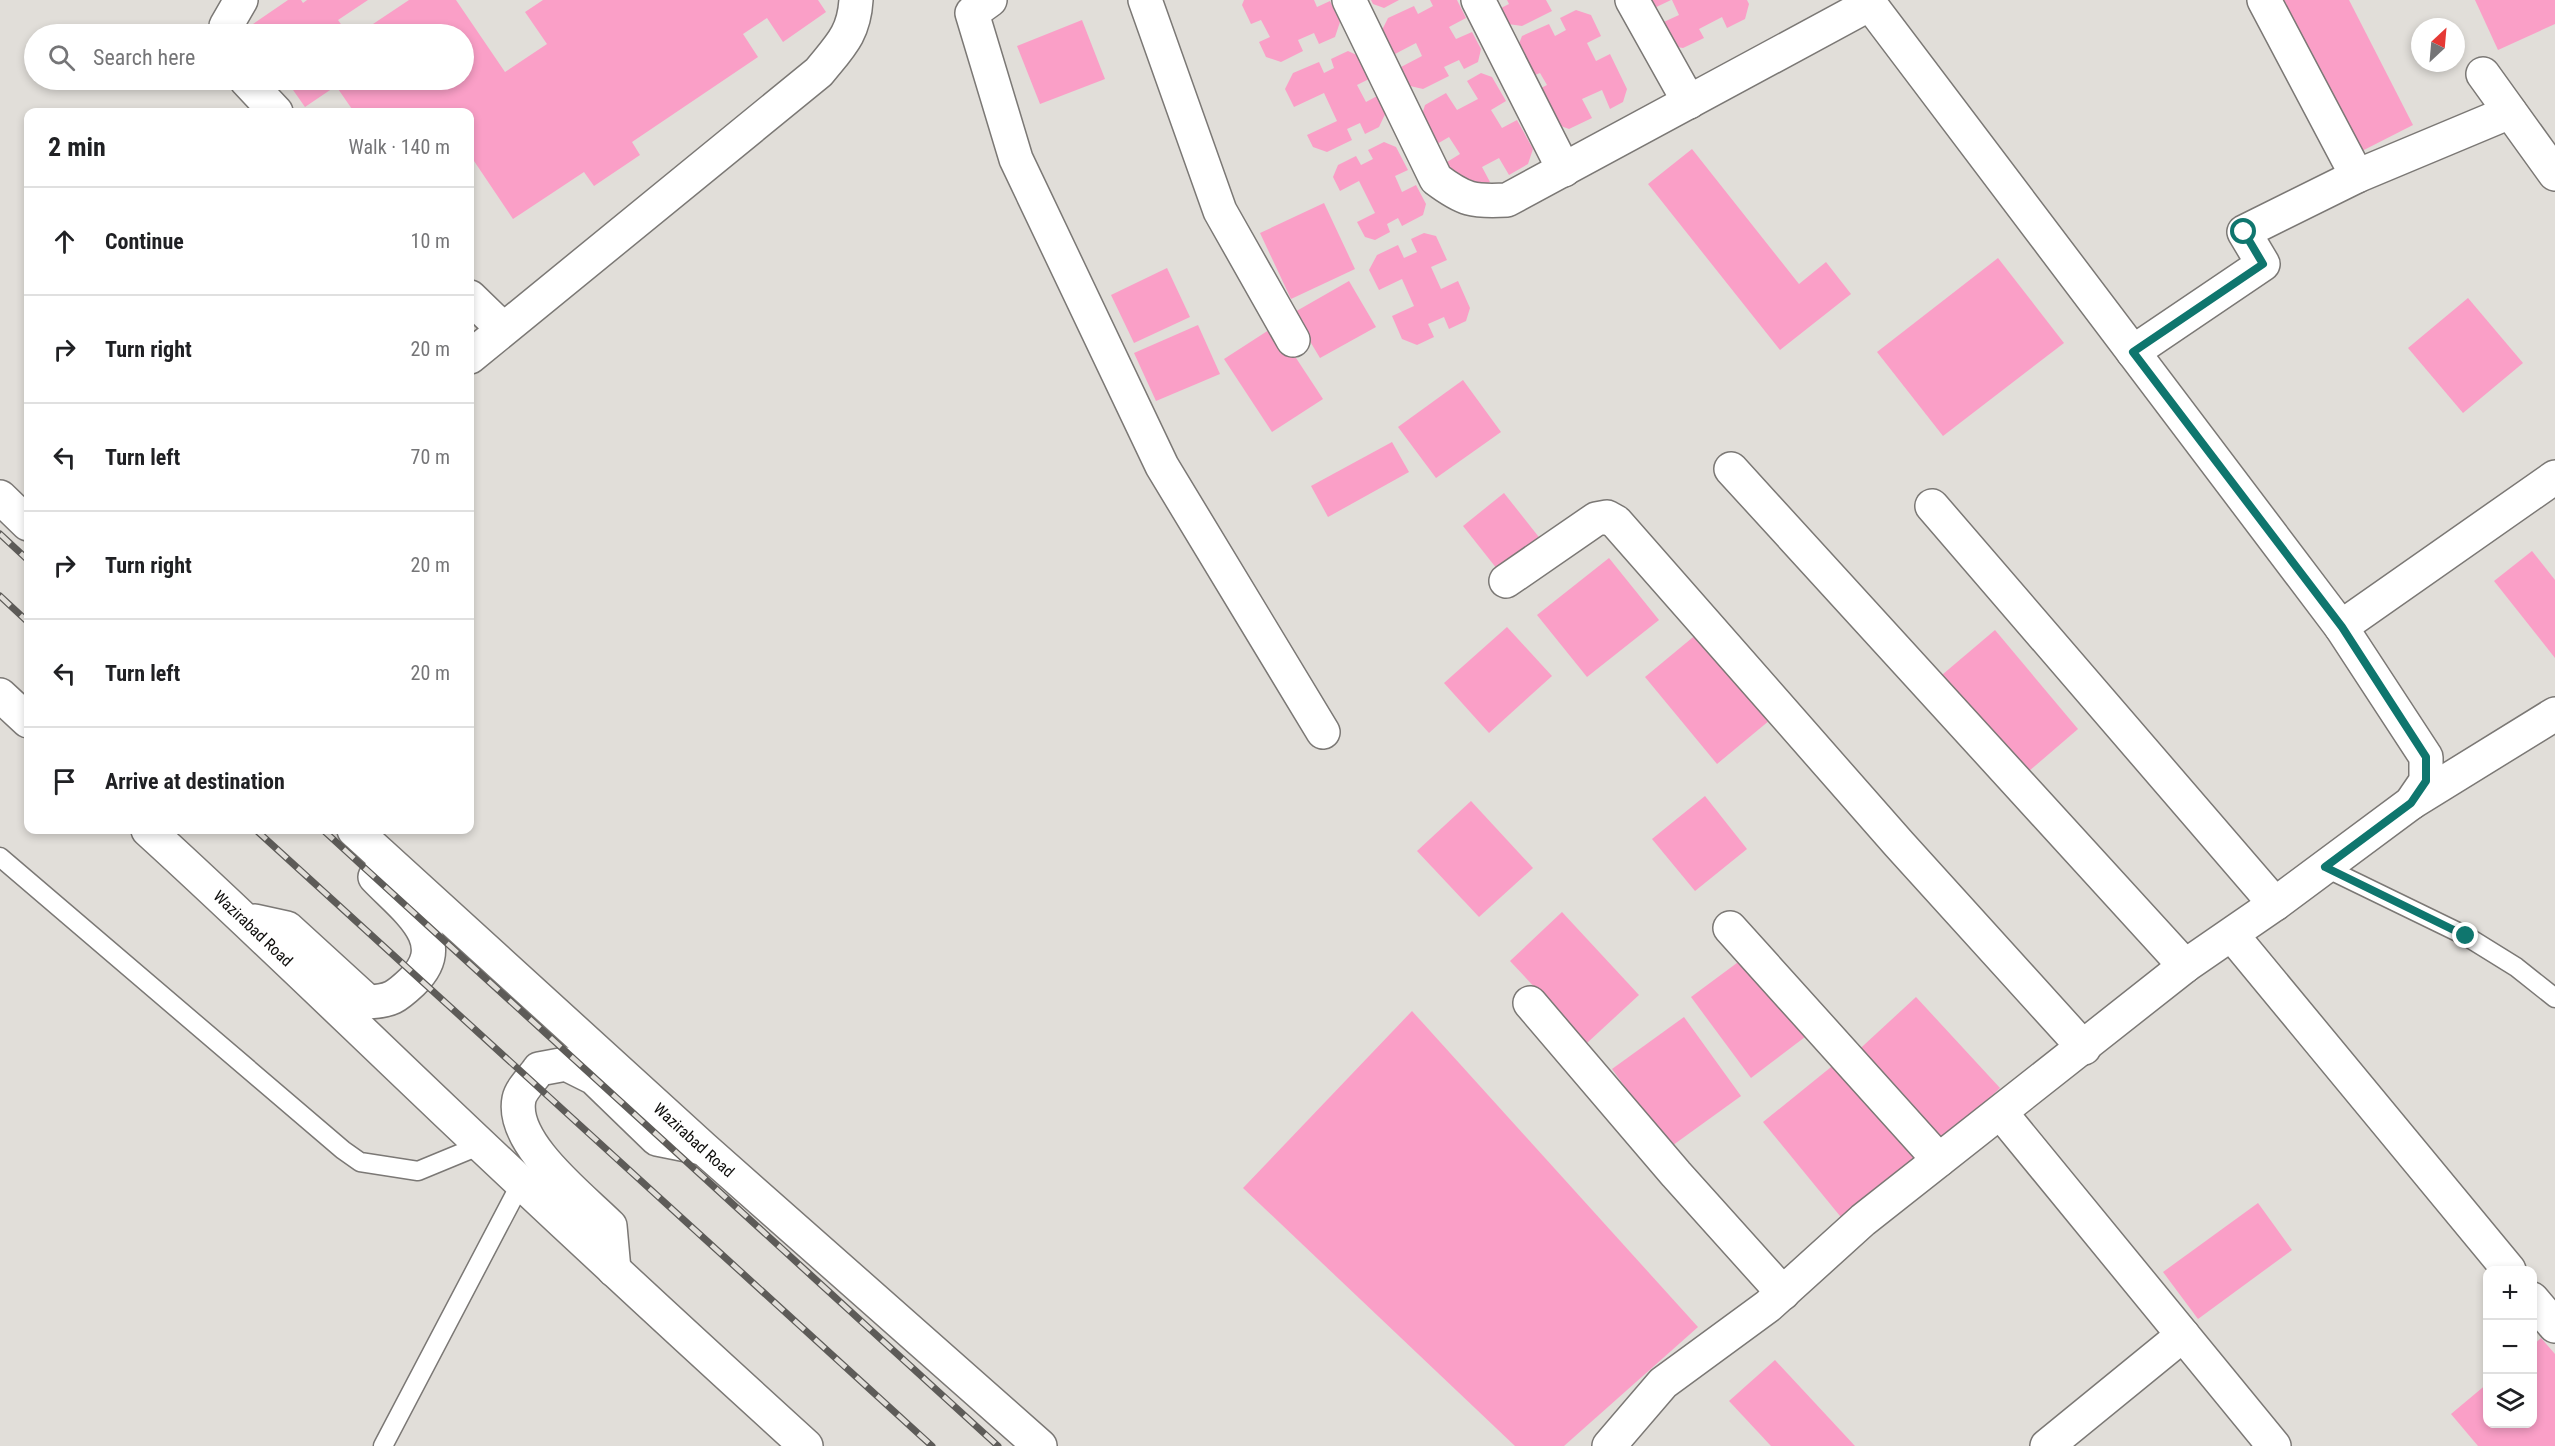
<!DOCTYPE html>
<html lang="en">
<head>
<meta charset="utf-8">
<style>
  body { margin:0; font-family:"Roboto Condensed",sans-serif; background:#f6f6f6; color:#202124 }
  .controls { position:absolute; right:18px; bottom:18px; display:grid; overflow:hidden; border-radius:12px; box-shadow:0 3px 9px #0003 }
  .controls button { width:54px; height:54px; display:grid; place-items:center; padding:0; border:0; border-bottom:2px solid #e0e0e0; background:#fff; color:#202124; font:30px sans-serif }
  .compass { position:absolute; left:2411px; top:18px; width:54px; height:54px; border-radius:50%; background:#fff; box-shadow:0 3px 9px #0003; rotate:26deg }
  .stop { position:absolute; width:18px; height:18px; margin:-14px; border:4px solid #0f766e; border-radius:50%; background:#fff }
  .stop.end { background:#0f766e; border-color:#fff; box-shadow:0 2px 6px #0008 }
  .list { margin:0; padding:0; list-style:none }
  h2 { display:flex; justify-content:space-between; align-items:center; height:78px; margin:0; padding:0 24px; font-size:26px }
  h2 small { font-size:20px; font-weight:400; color:#757577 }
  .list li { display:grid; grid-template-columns:39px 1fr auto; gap:18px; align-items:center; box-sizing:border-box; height:108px; padding:0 24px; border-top:2px solid #e0e0e0 }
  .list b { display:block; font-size:22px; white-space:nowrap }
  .list em { font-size:20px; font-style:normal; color:#757577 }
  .icon { flex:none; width:33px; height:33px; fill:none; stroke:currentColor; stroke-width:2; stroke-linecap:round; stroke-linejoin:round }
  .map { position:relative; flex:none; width:2555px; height:1446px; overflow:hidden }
  .search { position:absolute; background:#fff; box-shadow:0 3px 9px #0003; left:24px; top:24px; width:450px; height:66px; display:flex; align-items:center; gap:15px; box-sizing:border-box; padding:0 21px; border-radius:33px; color:#757577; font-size:22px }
  .panel { position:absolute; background:#fff; box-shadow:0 3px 9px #0003; left:24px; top:108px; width:450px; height:726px; border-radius:12px }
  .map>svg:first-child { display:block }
</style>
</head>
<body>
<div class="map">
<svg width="2555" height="1446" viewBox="0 0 2555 1446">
  <rect width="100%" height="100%" fill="#e1ded9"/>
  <g fill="#fa9fc7">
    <path d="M288,0H301L303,3L307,0H368L338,20L348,34H256L250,26Z"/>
    <path d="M409,0H456L505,72L547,44L525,12L543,0H818L826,12L783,42L767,18L743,34L758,57L632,142L640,155L594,186L584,172L513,219L470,155V112H354L336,86L305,107L286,80H464V34H358Z"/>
    <path d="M1244,0H1314L1317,7L1330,1L1340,22L1335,37L1319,44L1314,33L1298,40L1303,51L1281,62L1266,57L1259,42L1270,37L1261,20L1251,24L1242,5Z"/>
    <path d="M1371,0H1399L1384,8L1373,4Z"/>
    <path d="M1430,0H1457L1466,18L1449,27L1456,39L1472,32L1481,49L1478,62L1464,69L1459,60L1444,67L1449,76L1423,89L1410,86L1401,67L1422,56L1416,43L1395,54L1382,30L1388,18L1414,6L1418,14L1433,6Z"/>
    <path d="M1507,0H1546L1552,11L1522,26L1508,24L1501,8L1509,4Z"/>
    <path d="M1643,0H1671L1648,11Z"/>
    <path d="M1672,0H1747L1749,4L1745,19L1727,28L1722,17L1699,29L1704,38L1683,48L1664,45L1655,26L1679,15Z"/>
    <path d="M2279,0H2349L2413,125L2358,153Z"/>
    <path d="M2475,0H2555V24L2498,50Z"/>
    <path d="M1576,10L1591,15L1601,36L1587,43L1596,61L1610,54L1627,89L1623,102L1610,109L1602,90L1582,99L1592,118L1569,129L1553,123L1537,90L1547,85L1540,73L1530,77L1517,49L1522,36L1549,24L1555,36L1566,30L1560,18Z"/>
    <path d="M1082,20L1105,79L1040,104L1017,46Z"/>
    <path d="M1348,51L1361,57L1371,78L1357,85L1366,102L1379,95L1387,110L1379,127L1365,134L1360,123L1347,129L1352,140L1327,152L1313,147L1307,135L1337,121L1324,93L1294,107L1285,89L1293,73L1319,62L1324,73L1334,68L1331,59Z"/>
    <path d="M1481,73L1492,77L1506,101L1491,110L1502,128L1517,120L1533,149L1528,164L1509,175L1499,158L1482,167L1490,182L1473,191L1461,188L1447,162L1460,154L1449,137L1437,144L1421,118L1425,105L1446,93L1457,110L1478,99L1467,81Z"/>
    <path d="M1384,142L1396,147L1408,170L1395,176L1402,192L1416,185L1426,204L1423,215L1402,226L1398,218L1387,224L1390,232L1375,240L1365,237L1357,222L1375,213L1359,181L1340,191L1333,177L1338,165L1356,156L1361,165L1373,159L1368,150Z"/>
    <path d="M1692,149L1799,284L1826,262L1851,294L1780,350L1648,184Z"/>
    <path d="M1324,203L1355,269L1291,299L1260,233Z"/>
    <path d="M1424,233L1436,236L1447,260L1431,267L1441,289L1458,281L1470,308L1466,321L1449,329L1444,317L1428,324L1434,337L1417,345L1402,339L1392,316L1414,306L1402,279L1379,290L1369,270L1377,255L1398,245L1404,258L1417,252L1411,239Z"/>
    <path d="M1998,258L2064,343L1943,436L1877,352Z"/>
    <path d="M1167,268L1190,317L1134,343L1111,295Z"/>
    <path d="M1349,281L1376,327L1320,358L1293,313Z"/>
    <path d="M2468,298L2523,363L2463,413L2408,348Z"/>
    <path d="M1198,325L1220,374L1156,401L1134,353Z"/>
    <path d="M1275,326L1323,399L1272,432L1224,359Z"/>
    <path d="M1463,380L1501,432L1436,478L1398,427Z"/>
    <path d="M1392,442L1409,472L1328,517L1311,486Z"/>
    <path d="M1504,493L1542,541L1501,574L1463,526Z"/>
    <path d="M2532,551L2555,580V658L2494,581Z"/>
    <path d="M1609,558L1659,620L1587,677L1537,615Z"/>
    <path d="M1507,627L1552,676L1489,733L1444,683Z"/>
    <path d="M1995,630L2078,729L2021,778L1936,680Z"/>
    <path d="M1698,633L1770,720L1717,764L1645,677Z"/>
    <path d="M1705,796L1747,849L1695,891L1652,839Z"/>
    <path d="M1471,801L1533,868L1479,917L1417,851Z"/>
    <path d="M1562,912L1639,995L1587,1043L1510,961Z"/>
    <path d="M1745,957L1805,1037L1751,1078L1691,997Z"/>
    <path d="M1916,997L2000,1088L1936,1148L1851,1057Z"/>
    <path d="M1412,1011L1698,1327L1564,1446H1515L1243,1188Z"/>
    <path d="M1684,1017L1741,1096L1669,1148L1612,1069Z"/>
    <path d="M1836,1063L1922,1167L1849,1227L1763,1122Z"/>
    <path d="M2258,1203L2292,1250L2198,1319L2163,1272Z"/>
    <path d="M2541,1338L2555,1354V1446H2478L2451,1414L2488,1383V1424H2532V1346Z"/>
    <path d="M1775,1360L1855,1446H1771L1729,1401Z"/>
  </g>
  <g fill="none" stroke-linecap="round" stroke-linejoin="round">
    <g stroke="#7b7875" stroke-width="21">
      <g id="lane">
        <path d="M0,857L343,1150L360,1162L418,1171L481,1145"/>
        <path d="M2324,867L2466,936L2516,967L2555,998"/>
        <path d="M383,1446L521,1183"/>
      </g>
    </g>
    <g stroke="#7b7875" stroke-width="36">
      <g id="street">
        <path d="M990,0L972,13L1016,159L1162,466L1323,732"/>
        <path d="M1145,0L1220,211L1293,340"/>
        <path d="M1349,0L1436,179C1464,200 1473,202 1507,200L1870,4"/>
        <path d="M1478,0L1564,170"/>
        <path d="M1632,0L1689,102"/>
        <path d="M2264,0L2357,176"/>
        <path d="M228,34L226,26L241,0"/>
        <path d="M2483,74L2555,174"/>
        <path d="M246,80L276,112"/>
        <path d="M470,297L503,329"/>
        <path d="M2133,352L2263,264L2244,232L2357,176L2510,112"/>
        <path d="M470,357L819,72C840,46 854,34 856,0"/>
        <path d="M1731,469L2185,966"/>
        <path d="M1932,506L2275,904"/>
        <path d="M1506,581L1596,519L1607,517L1616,522L1899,844L2084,1048"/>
        <path d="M2341,627L2555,477"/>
        <path d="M2411,803L2555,714"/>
        <path d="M1730,928L1939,1160"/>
        <path d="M2232,935L2509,1270"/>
        <path d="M1530,1003L1676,1174L1783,1293"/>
        <path d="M2001,1113L2274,1446"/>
        <path d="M2532,1299L2555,1326"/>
        <path d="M1609,1446L1663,1383L1768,1306L1863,1220L2185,966L2275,904L2411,803L2426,781V757L2341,627L1867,0"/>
        <path d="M2047,1446L2183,1335"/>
      </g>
    </g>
    <g stroke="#7b7875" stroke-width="36">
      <g id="highway">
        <path d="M0,497L28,524"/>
        <path d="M0,695L28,721"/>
        <path id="s1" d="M148,830C248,921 345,1016 444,1110C563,1223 684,1335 806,1446"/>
        <path id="s2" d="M354,830L703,1148L1040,1446"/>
        <path d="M255,921L287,928L368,1002C391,1001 396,997 412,982C455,941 403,907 375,877"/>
        <path d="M614,1270L610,1226C581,1197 510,1143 519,1099C521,1089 534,1077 539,1069L566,1064L594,1078L657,1139L702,1148"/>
      </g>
    </g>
    <use href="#lane" stroke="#fff" stroke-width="18"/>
    <use href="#street" stroke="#fff" stroke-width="33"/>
    <use href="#highway" stroke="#fff" stroke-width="33"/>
    <g stroke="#5d5b58" stroke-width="7">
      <g id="rail">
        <path d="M0,534L28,560"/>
        <path d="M0,596L28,622"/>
        <path d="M256,830L932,1446"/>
        <path d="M323,830L998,1446"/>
      </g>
    </g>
    <use href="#rail" stroke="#e1ded9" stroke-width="4.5" stroke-dasharray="14" stroke-linecap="butt"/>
  </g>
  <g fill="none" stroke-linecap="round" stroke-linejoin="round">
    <path stroke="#0f766e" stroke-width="8" d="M2244,232L2263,264L2133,352L2342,627L2426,757V781L2411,803L2325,867L2466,936"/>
  </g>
  <g text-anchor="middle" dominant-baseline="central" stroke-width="5" stroke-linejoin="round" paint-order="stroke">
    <g font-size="16" fill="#0e0d0b" stroke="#e1ded9">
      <text stroke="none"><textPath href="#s1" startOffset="144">Wazirabad Road</textPath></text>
      <text stroke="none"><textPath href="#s2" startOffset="460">Wazirabad Road</textPath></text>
    </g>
  </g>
</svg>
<div class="controls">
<button>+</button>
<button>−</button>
<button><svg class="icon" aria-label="layers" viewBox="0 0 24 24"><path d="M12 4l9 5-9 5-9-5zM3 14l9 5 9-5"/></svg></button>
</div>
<svg class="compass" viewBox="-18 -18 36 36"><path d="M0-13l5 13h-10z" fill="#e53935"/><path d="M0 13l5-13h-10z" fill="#757577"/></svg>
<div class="stop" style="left:2244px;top:232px"></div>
<div class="stop end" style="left:2466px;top:936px"></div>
<div class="search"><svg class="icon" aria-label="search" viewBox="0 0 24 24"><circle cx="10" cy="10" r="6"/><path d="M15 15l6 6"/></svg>Search here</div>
<section class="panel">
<h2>2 min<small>Walk · 140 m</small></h2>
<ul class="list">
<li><svg class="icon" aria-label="ahead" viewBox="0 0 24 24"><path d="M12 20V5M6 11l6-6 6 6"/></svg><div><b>Continue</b></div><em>10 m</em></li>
<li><svg class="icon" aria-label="right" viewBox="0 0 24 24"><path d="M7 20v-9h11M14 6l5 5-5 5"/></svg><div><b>Turn right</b></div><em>20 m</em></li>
<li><svg class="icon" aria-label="left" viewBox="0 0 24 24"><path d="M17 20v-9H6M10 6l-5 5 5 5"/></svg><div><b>Turn left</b></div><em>70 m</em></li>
<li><svg class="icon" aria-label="right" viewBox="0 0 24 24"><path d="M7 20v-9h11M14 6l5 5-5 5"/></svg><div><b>Turn right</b></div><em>20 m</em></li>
<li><svg class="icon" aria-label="left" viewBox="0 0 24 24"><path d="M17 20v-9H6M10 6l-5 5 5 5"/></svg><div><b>Turn left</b></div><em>20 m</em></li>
<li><svg class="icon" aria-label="arrive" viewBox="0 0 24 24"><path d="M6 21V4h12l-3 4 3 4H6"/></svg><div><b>Arrive at destination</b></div></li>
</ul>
</section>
</div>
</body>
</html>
